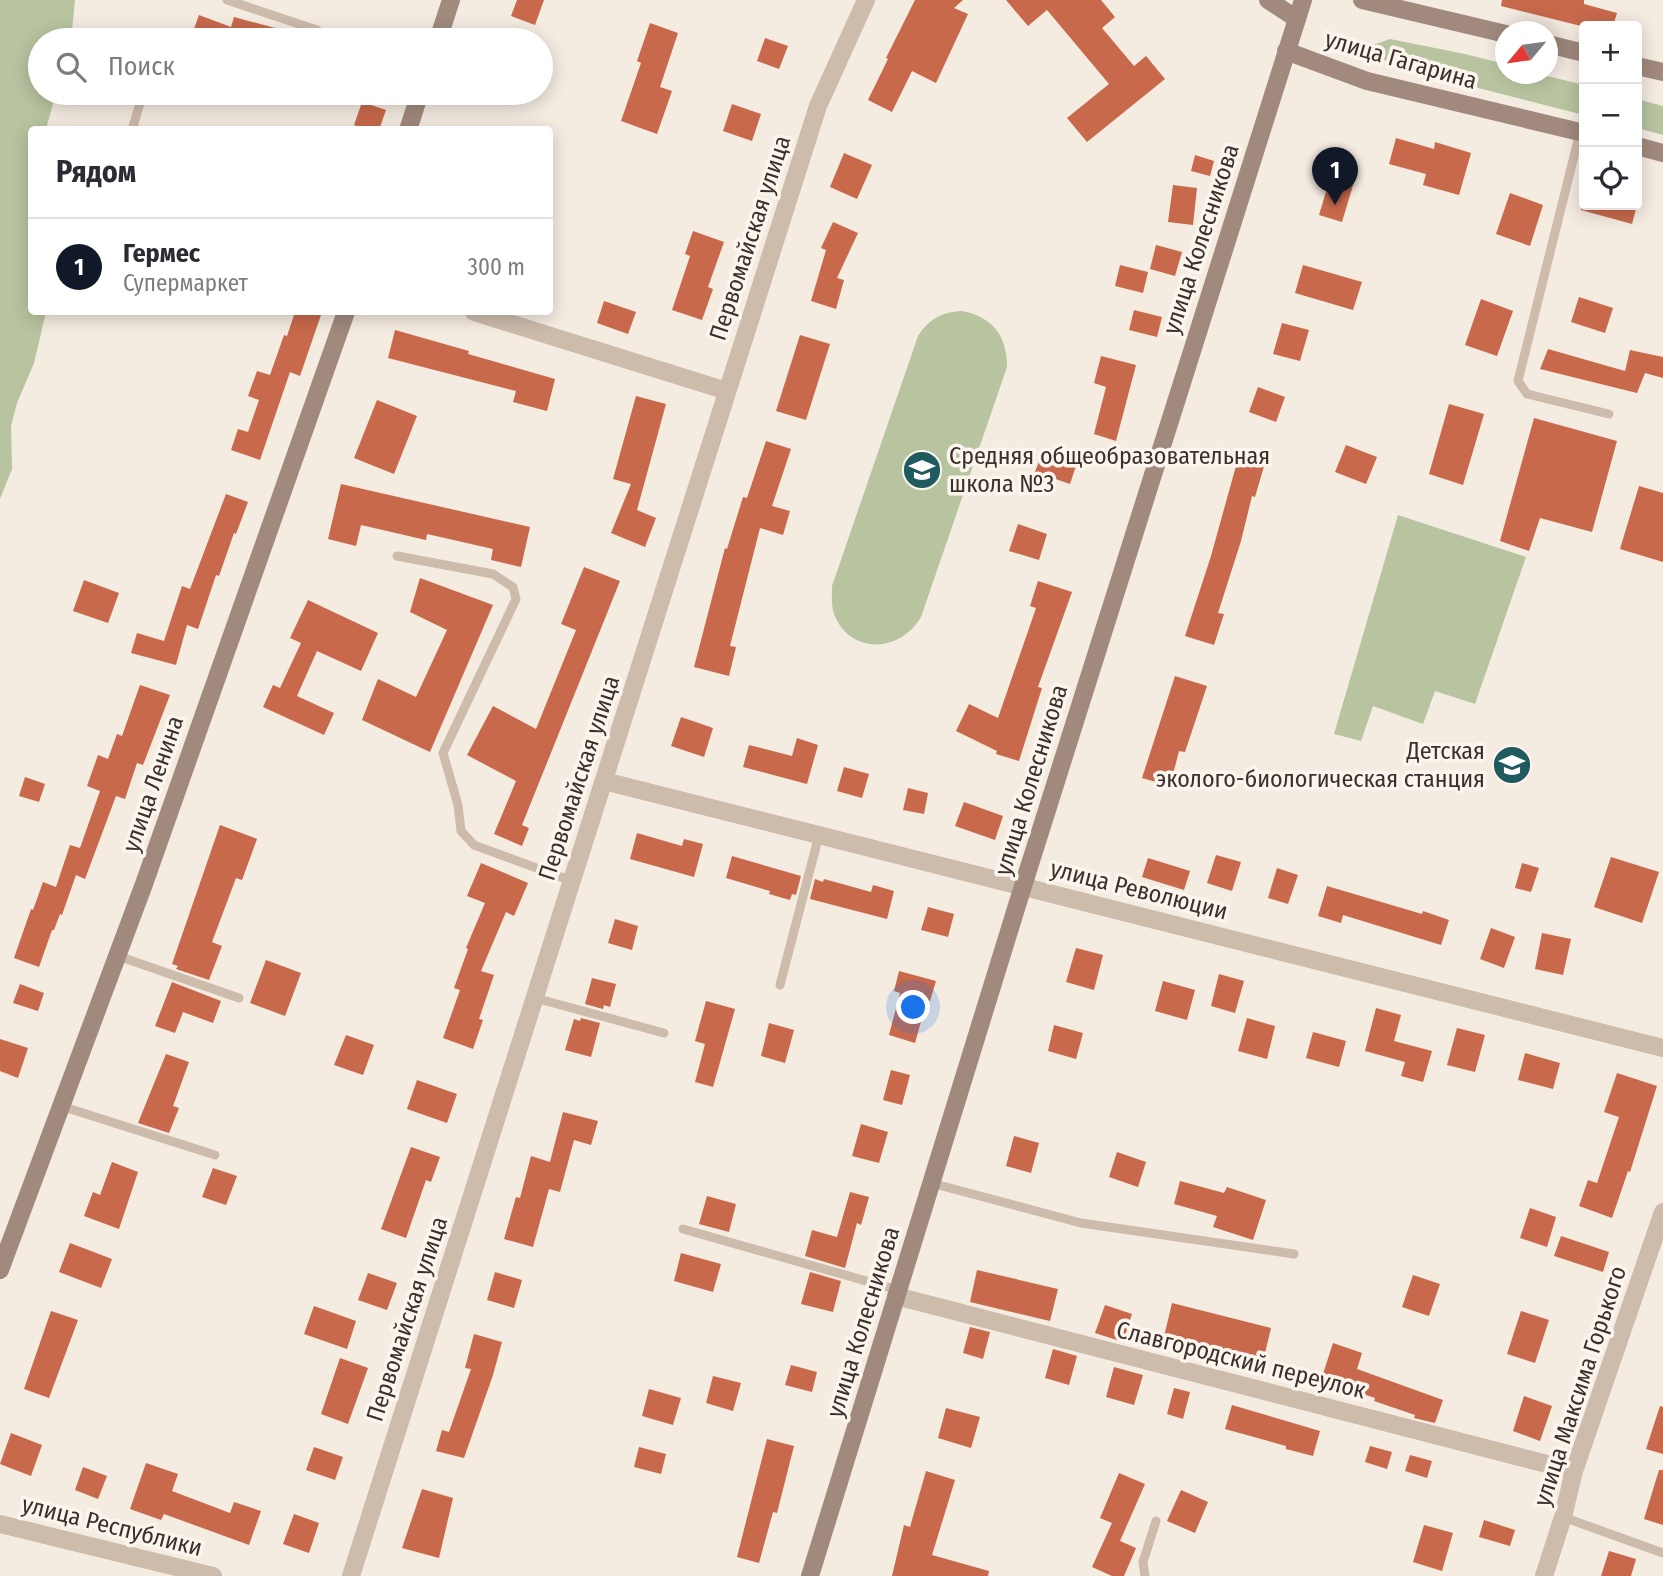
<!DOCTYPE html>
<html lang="ru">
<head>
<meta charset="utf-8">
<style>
  body { margin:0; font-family:"Fira Sans Condensed",sans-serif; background:#f7f7f7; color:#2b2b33 }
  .controls { position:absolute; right:21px; top:21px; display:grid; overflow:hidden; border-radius:7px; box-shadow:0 4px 18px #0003 }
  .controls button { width:63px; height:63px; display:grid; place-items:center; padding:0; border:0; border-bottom:2px solid #e1e1e2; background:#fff; color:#2b2b33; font:35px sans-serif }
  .compass { position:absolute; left:1495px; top:21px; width:63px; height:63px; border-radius:50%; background:#fff; box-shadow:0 4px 18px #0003; rotate:241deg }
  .you { position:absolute; left:914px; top:1008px; width:24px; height:24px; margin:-18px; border:5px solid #fff; border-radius:50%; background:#1a73e8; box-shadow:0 0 0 10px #1a73e833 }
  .badge { display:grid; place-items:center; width:46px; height:46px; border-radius:50%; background:#111827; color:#fff; font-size:23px; font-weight:700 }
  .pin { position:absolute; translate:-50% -58px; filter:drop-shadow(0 2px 4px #0008) }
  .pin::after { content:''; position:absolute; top:37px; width:24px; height:21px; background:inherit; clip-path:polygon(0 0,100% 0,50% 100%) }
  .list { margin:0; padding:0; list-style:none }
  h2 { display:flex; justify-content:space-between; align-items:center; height:91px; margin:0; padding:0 28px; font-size:30px }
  h2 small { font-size:23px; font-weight:400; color:#7c7c81 }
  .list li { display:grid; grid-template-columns:46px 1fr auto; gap:21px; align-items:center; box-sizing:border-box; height:98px; padding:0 28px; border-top:2px solid #e1e1e2 }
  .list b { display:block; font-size:26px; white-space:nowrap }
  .list p { margin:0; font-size:23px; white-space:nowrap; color:#7c7c81 }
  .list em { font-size:23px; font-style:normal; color:#7c7c81 }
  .icon { flex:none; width:38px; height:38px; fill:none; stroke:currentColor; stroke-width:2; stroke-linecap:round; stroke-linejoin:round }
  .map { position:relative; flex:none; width:1663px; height:1576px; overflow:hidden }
  .search { position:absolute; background:#fff; box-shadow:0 4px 18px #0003; left:28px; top:28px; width:525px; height:77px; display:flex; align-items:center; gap:18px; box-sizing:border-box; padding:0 24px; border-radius:38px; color:#7c7c81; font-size:26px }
  .panel { position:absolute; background:#fff; box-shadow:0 4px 18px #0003; left:28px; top:126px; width:525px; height:189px; border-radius:7px }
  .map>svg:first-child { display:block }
</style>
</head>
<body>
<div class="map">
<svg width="1663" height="1576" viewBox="0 0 1663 1576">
  <rect width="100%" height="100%" fill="#f4ebe1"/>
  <g fill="#b8c4a0">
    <path d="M0,0H75L71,40H40V93H56L46,129L32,130V312H45V316L34,363L17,403L11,426L12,469L0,499Z"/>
    <path d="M1390,39L1465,54L1505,64L1506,74H1539L1584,85V115L1396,67L1375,54L1373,45Z"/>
    <path d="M1637,99L1663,106V135L1637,128Z"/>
    <path d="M962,311C993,317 1007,336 1007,367L921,617C900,653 850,655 834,614C831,605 832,595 832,586L918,336C929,319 942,312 962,311Z"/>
    <path d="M1398,515L1526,557L1475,704L1435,691L1423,724L1373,706L1361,741L1334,734Z"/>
  </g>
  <g fill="#c8694b">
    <path d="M517,0H544L535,25L511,16Z"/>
    <path d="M915,0H963L954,8L968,14L936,83L912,71L892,112L868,100L888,59L886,58Z"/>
    <path d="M1006,0H1101L1115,17L1102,28L1134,66L1146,56L1165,79L1087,142L1067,118L1109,84L1047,10L1028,26Z"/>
    <path d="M1502,0H1584V4L1617,13L1613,26H1581L1501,6Z"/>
    <path d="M199,15L231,27L234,17L301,35V40H190Z"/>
    <path d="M650,23L678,33L660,87L672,91L657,134L621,121L641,63L637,61Z"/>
    <path d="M765,38L788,46L779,69L757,61Z"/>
    <path d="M362,102L386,110L379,130H365L354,125Z"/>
    <path d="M732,104L761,114L752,141L723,131Z"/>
    <path d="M1396,138L1434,149L1435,142L1471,153L1459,195L1423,185L1426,174L1389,164Z"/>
    <path d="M844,153L872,165L857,199L830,187Z"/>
    <path d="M1195,155L1214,161L1210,176L1191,171Z"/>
    <path d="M1331,175L1354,182L1342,222L1319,215Z"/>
    <path d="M1173,185L1197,188L1193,225L1168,222Z"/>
    <path d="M1510,193L1543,205L1530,246L1496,234Z"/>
    <path d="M1582,205H1637L1632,224L1581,210Z"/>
    <path d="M833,222L858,233L837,278L844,280L836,309L811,301L826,250L821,248Z"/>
    <path d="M693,231L724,242L708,287L713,289L702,320L672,310L690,256L685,254Z"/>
    <path d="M1156,245L1182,252L1175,276L1150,269Z"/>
    <path d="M1120,265L1148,272L1143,293L1115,286Z"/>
    <path d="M1303,265L1362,282L1353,310L1295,293Z"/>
    <path d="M1579,297L1613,308L1605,333L1571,322Z"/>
    <path d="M1481,299L1513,311L1497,356L1465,345Z"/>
    <path d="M604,301L636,312L628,334L597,323Z"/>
    <path d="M1134,310L1162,317L1157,337L1129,330Z"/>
    <path d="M295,312H322L300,376L290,372L260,460L231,450L238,429L248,432L259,400L248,396L257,371L270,375L284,335L287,336Z"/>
    <path d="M1282,323L1309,330L1300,361L1273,354Z"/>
    <path d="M395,330L469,351L468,354L555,379L547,411L513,402L516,391L388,358Z"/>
    <path d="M800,335L830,344L806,420L776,411Z"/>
    <path d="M1548,349L1625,371L1630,350L1663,357V378L1645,373L1637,393L1540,369Z"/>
    <path d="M1101,356L1136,365L1116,441L1094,434L1106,387L1094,383Z"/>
    <path d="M1258,387L1285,397L1276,422L1249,412Z"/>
    <path d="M636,396L666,404L637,510L656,518L645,547L611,533L631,484L613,479Z"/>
    <path d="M377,400L417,416L394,474L354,458Z"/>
    <path d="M1449,404L1484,414L1463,485L1429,474Z"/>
    <path d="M1534,418L1617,441L1592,532L1540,518L1529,551L1500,541Z"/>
    <path d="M766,441L791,449L772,506L790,511L783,535L760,528L730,646L736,647L729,676L694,667L725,548L727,549L743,497L747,498Z"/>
    <path d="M1346,445L1377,457L1366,484L1335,472Z"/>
    <path d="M1043,451L1077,463L1070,484L1035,472Z"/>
    <path d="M1239,455L1265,463L1255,497L1252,496L1241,541L1218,613L1224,614L1214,645L1185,636L1211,556Z"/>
    <path d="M341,484L530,527L521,567L491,560L493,549L427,534L426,540L361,525L356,546L328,539Z"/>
    <path d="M1639,486L1663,493V562L1620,549Z"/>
    <path d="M226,494L248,502L236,534L234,533L219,576L216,575L198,629L187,625L176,665L131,653L137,633L164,641L182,586L190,589Z"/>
    <path d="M1018,524L1047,534L1039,560L1009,551Z"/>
    <path d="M584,567L620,581L522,825L529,828L522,846L494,834L516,781L467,755L493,706L536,729L576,630L561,624Z"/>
    <path d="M420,578L493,605L430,752L362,720L378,679L416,697L447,630L410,612Z"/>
    <path d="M84,580L119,593L108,623L73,611Z"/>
    <path d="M1038,581L1072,592L1038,687L1042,688L1019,761L996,754L997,751L956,731L969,704L998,718L1036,608L1030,606Z"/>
    <path d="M308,600L378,633L361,671L317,651L297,696L334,713L324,735L263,707L273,685L280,688L301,643L290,638Z"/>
    <path d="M1175,676L1207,686L1185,752L1179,751L1170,786L1142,778Z"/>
    <path d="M140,685L170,695L143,765L137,763L125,799L116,796L85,879L76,875L62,915L60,914L54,930H52L39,967L14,958L31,909L33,910L43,882L56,887L70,845L80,848L100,791L87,786L98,755L108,759L117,734L122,736Z"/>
    <path d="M681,717L713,728L704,757L671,746Z"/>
    <path d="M797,738L818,745L807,784L743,767L749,745L792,756Z"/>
    <path d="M844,767L869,774L862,798L837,791Z"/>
    <path d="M25,777L45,784L39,802L19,796Z"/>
    <path d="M908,788L928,793L924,814L903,810Z"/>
    <path d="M964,802L1003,816L995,840L955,826Z"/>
    <path d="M220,825L257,839L242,880L236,878L212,942L222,946L209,980L176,969L178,966L172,964Z"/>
    <path d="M637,833L682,846L684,839L703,844L694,877L630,859Z"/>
    <path d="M1216,855L1241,862L1232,891L1207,883Z"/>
    <path d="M732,856L801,876L796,895L792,894L790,900L769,894L770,891L726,878Z"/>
    <path d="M1611,857L1659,872L1642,923L1594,907Z"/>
    <path d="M1148,858L1190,871L1184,890L1142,877Z"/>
    <path d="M481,863L528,883L514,916L506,912L481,971L494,975L479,1019L483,1020L473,1049L443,1038L460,990L454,988L468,949L466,948L485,903L467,896Z"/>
    <path d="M1522,863L1539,868L1531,892L1515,888Z"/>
    <path d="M1277,868L1298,875L1288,904L1268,898Z"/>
    <path d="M815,879L823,882L824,879L871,892L873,885L894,891L887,919L810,899Z"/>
    <path d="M1327,886L1422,914L1423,911L1449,920L1441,945L1343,915L1341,923L1318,916Z"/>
    <path d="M928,907L954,914L948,937L921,930Z"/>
    <path d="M615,919L638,926L632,950L608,943Z"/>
    <path d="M1491,928L1515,937L1504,968L1480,959Z"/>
    <path d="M1542,933L1571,939L1563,975L1535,969Z"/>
    <path d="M1076,948L1103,955L1094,990L1066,982Z"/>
    <path d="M266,960L301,973L285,1016L250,1003Z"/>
    <path d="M899,971L936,981L930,1001L927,1000L915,1043L889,1035L900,993L894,991Z"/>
    <path d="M1219,974L1244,981L1235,1013L1211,1006Z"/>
    <path d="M592,978L616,984L610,1007L604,1005L603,1009L585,1004Z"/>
    <path d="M1163,981L1195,990L1187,1020L1155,1011Z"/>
    <path d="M172,982L221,1001L213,1023L183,1012L175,1033L155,1026Z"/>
    <path d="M20,984L44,993L38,1011L13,1003Z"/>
    <path d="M706,1001L735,1009L713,1087L695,1082L705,1044L695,1041Z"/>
    <path d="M1376,1008L1401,1015L1394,1041L1432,1051L1423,1082L1401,1076L1405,1062L1365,1051Z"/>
    <path d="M581,1018L600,1023L591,1057L565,1050L574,1019L580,1021Z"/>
    <path d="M1247,1018L1275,1026L1267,1059L1238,1051Z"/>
    <path d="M769,1023L794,1030L785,1063L761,1056Z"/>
    <path d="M1054,1025L1083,1033L1076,1059L1048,1051Z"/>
    <path d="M1457,1028L1485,1035L1475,1072L1447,1065Z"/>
    <path d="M1313,1032L1346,1041L1339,1067L1306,1058Z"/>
    <path d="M346,1035L374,1045L363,1075L334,1065Z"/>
    <path d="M0,1039L28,1048L18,1078L0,1071Z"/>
    <path d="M1525,1053L1560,1063L1553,1089L1518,1080Z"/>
    <path d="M166,1054L189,1062L173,1106L179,1108L169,1133L138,1123Z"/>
    <path d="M891,1070L910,1075L902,1105L883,1100Z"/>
    <path d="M1617,1073L1657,1086L1630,1172L1628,1171L1612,1218L1579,1206L1588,1180L1597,1183L1619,1117L1604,1112Z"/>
    <path d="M417,1080L457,1094L447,1123L407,1109Z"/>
    <path d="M563,1112L598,1121L591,1145L574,1140L560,1192L549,1189L533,1247L504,1239L516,1197L520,1198L531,1156L550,1162Z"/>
    <path d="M861,1124L888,1132L879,1163L852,1156Z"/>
    <path d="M1014,1136L1039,1143L1031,1173L1006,1166Z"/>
    <path d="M411,1147L440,1157L431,1182L426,1180L406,1238L381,1229Z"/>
    <path d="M1117,1152L1146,1162L1138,1187L1109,1177Z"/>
    <path d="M112,1162L138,1172L119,1229L84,1216L93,1192L100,1195Z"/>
    <path d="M213,1168L237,1176L226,1205L202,1197Z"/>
    <path d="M1180,1181L1224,1193L1227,1187L1266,1200L1253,1240L1213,1227L1217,1216L1174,1204Z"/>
    <path d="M850,1192L869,1197L861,1225L857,1223L845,1268L805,1256L812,1230L837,1237Z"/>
    <path d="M707,1196L736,1204L729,1232L699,1224Z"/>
    <path d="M1530,1208L1556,1217L1547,1247L1520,1238Z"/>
    <path d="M1561,1236L1609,1252L1603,1272L1554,1256Z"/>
    <path d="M70,1243L112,1259L101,1288L59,1272Z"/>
    <path d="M681,1253L721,1264L713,1292L674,1281Z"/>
    <path d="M977,1270L1058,1289L1050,1321L970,1302Z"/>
    <path d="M495,1272L522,1280L514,1308L487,1300Z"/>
    <path d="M810,1272L841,1281L833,1312L801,1304Z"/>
    <path d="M368,1273L397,1283L387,1310L358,1300Z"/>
    <path d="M1413,1275L1440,1284L1429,1316L1402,1307Z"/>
    <path d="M1172,1303L1271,1328L1262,1366L1163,1341Z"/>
    <path d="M1105,1305L1132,1314L1123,1342L1095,1333Z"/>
    <path d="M314,1306L356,1321L347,1349L304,1334Z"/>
    <path d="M51,1311L78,1320L49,1398L24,1389Z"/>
    <path d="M1521,1311L1549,1320L1535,1363L1507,1354Z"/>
    <path d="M970,1327L990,1332L983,1359L963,1353Z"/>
    <path d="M474,1334L502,1342L493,1375L464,1458L436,1451L442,1430L449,1432L471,1369L465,1368Z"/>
    <path d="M1333,1343L1362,1353L1357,1369L1443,1400L1435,1423L1414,1418L1415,1415L1374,1401L1375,1398L1321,1380Z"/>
    <path d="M1053,1349L1077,1356L1069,1385L1045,1378Z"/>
    <path d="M340,1358L368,1368L348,1424L321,1414Z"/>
    <path d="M791,1365L817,1372L812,1392L785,1385Z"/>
    <path d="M1114,1367L1143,1375L1134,1405L1106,1397Z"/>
    <path d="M713,1376L741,1383L733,1411L706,1403Z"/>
    <path d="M1174,1388L1190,1392L1183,1419L1167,1414Z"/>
    <path d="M649,1389L681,1398L673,1425L642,1416Z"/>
    <path d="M1524,1396L1552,1406L1540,1441L1513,1431Z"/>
    <path d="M1232,1405L1320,1431L1313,1456L1286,1449V1446L1225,1429Z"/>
    <path d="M1660,1406L1663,1407V1454L1646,1449Z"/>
    <path d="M946,1408L980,1417L971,1448L938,1438Z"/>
    <path d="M11,1433L42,1445L31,1476L0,1464Z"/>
    <path d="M767,1439L794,1446L777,1513L773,1512L759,1563L737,1557Z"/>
    <path d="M1370,1446L1392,1452L1387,1469L1365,1462Z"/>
    <path d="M314,1447L343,1457L335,1480L306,1470Z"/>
    <path d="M639,1447L666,1454L661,1474L634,1467Z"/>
    <path d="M1410,1455L1432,1461L1427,1478L1405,1471Z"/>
    <path d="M146,1463L178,1474L172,1491L230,1513L234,1502L261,1511L249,1545L164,1514L161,1520L130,1509Z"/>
    <path d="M83,1467L107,1476L98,1499L75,1490Z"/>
    <path d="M1659,1470H1663V1525L1644,1519Z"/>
    <path d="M926,1471L955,1480L932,1555L989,1571L988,1576H892L904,1525L910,1527Z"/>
    <path d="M1119,1473L1145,1484L1120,1541L1136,1548L1124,1576H1112L1092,1567L1112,1523L1100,1518Z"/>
    <path d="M422,1489L453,1498L439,1558L402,1548Z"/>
    <path d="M1181,1490L1208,1502L1195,1533L1167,1521Z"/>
    <path d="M294,1514L319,1523L309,1553L283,1544Z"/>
    <path d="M1484,1520L1515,1530L1510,1546L1479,1537Z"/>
    <path d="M1424,1525L1453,1533L1442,1571L1413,1562Z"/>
    <path d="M1609,1551L1636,1559L1631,1576H1601Z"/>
  </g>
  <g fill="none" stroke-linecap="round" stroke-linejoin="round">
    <g stroke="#cdbbac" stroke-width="9">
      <path d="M227,0L317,30V40"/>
      <path d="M389,93L418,100"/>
      <path d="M132,130L143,93"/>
      <path d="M1580,132L1518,381L1527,394L1609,414"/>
      <path d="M397,556L493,574L513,587L516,599L443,753L458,805L461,831L474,845L572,881"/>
      <path d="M118,956L239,998"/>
      <path d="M780,985L819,835"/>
      <path d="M535,998L664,1033"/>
      <path d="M61,1106L215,1155"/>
      <path d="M931,1183L1081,1223L1294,1254"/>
      <path d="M683,1229L898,1290"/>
      <path d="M1563,1517L1663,1553"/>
      <path d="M1145,1576L1143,1562L1156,1521"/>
    </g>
    <g stroke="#cdbbac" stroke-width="18">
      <path d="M474,312L727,391"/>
      <path d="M604,781L1663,1048"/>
      <path d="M896,1296L1574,1471"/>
      <path d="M0,1524L213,1576"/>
      <path d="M351,1576L818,106L866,0"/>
      <path d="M1544,1576L1563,1517L1574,1471L1663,1212"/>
    </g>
    <g stroke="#a18a7d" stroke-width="18">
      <path d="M1268,0L1297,19"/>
      <path d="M1362,0L1506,34"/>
      <path d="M438,40L451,0"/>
      <path d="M1548,44L1584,53"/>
      <path d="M1286,51L1367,81L1584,133"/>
      <path d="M1637,66L1663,72"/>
      <path d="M408,130L420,93"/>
      <path d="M1637,146L1663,153"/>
      <path d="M0,1270L144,884L346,312"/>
      <path d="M810,1576L1023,886L1303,0"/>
    </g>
  </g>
  <defs>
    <g id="school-disc" transform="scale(2.0125)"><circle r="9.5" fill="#1f5a5e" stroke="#fbf5ee"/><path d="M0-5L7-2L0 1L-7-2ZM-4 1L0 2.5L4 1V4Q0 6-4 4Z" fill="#fff"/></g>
  </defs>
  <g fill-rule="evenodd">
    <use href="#school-disc" x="922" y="470"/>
    <use href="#school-disc" x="1512" y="765"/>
  </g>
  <g text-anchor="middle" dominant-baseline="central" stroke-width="7" stroke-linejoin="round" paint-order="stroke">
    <g font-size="24" fill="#3b302b" stroke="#fbf5ee">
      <text transform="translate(1401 60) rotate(16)">улица Гагарина</text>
      <text transform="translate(750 238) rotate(-72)">Первомайская улица</text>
      <text transform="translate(1201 239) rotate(-72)">улица Колесникова</text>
      <text transform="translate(579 778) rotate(-72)">Первомайская улица</text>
      <text transform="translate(1031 780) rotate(-73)">улица Колесникова</text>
      <text transform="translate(153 784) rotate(-71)">улица Ленина</text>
      <text transform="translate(1139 890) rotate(14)">улица Революции</text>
      <text transform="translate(407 1319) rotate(-72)">Первомайская улица</text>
      <text transform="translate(863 1322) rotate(-73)">улица Колесникова</text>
      <text transform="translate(1241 1360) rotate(14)">Славгородский переулок</text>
      <text transform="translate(1580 1386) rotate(-72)">улица Максима Горького</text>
      <text transform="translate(112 1526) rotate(14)">улица Республики</text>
    </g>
    <g font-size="24" fill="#3b302b" stroke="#fbf5ee" text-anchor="start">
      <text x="949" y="456">Средняя общеобразовательная<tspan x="949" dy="28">школа №3</tspan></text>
      <text x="1485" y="751" text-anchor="end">Детская<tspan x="1485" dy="28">эколого-биологическая станция</tspan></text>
    </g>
  </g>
</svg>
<div class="controls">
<button>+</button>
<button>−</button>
<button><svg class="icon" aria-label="locate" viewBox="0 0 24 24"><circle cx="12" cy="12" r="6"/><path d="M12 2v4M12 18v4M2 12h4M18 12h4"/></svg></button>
</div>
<svg class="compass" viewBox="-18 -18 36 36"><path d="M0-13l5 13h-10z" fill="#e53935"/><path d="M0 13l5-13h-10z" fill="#7c7c81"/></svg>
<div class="you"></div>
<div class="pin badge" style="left:1335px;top:205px">1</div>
<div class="search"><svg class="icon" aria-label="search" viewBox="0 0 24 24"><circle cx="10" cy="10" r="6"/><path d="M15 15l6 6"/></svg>Поиск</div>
<section class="panel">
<h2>Рядом<small></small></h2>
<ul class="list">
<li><span class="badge">1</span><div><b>Гермес</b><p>Супермаркет</p></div><em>300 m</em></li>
</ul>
</section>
</div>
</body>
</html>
